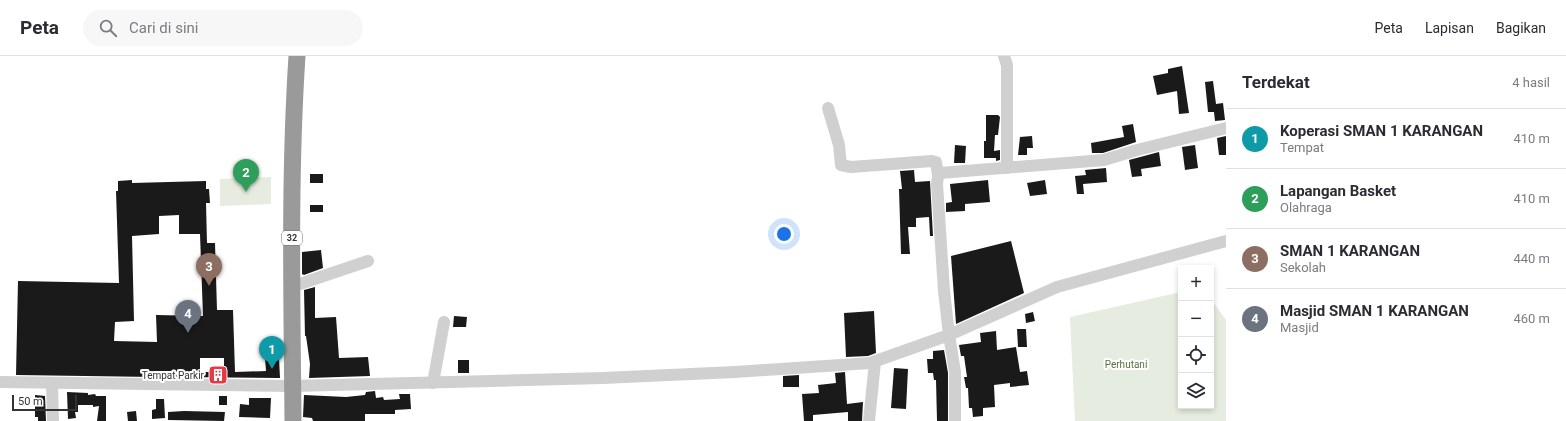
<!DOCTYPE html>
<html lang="id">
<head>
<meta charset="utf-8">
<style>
  body { margin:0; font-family:Roboto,sans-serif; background:#f7f7f7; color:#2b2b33 }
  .controls { position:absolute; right:12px; bottom:12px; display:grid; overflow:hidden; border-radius:0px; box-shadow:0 2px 6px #0003 }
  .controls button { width:36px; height:36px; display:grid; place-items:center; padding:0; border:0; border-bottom:1px solid #e1e1e2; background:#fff; color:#2b2b33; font:20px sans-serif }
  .scale { position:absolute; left:12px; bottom:10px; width:65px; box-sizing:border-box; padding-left:4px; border:2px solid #333; border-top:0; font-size:11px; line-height:14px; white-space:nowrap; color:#333; -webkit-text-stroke:3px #fff; paint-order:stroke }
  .you { position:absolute; left:784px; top:178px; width:14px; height:14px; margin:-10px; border:3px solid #fff; border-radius:50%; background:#1a73e8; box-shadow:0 0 0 6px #1a73e833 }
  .badge { display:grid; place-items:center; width:26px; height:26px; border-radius:50%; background:#0f766e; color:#fff; font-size:13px; font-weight:700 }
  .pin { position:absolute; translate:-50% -33px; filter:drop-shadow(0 1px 2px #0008) }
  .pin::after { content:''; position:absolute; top:21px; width:14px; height:12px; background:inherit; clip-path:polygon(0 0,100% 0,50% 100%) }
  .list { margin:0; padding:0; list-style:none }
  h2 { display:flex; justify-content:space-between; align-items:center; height:52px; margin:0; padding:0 16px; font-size:17px }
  h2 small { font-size:13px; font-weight:400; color:#7c7c81 }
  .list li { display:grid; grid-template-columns:26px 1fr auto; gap:12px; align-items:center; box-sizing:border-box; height:60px; padding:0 16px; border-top:1px solid #e1e1e2 }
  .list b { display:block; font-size:15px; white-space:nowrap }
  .list p { margin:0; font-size:13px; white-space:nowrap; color:#7c7c81 }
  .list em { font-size:13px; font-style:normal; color:#7c7c81 }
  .icon { flex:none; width:22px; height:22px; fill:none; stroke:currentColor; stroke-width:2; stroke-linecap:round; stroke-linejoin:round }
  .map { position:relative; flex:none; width:1226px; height:365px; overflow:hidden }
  header { display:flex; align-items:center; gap:24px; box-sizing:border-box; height:56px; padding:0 20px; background:#fff; border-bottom:1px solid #e1e1e2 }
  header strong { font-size:19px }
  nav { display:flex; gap:22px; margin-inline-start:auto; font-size:14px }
  .search { width:280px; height:36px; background:#f7f7f7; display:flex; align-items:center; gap:10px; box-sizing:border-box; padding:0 14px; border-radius:22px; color:#7c7c81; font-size:15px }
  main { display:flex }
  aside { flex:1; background:#fff }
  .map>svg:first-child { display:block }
</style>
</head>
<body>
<header>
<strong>Peta</strong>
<div class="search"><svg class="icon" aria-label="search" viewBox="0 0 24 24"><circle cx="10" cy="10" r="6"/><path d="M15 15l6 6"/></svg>Cari di sini</div>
<nav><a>Peta</a><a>Lapisan</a><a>Bagikan</a></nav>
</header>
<main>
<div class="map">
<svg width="1226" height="365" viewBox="0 0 1226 365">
  <rect width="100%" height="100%" fill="#fff"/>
  <g fill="#e6ecdf">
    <path d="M271,121V148L220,150V123Z"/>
    <path d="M1181,236V350H1211V243L1226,264V365H1075L1070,261Z"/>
  </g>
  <g fill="#1a1a1a" fill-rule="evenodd">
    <path d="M1182,10L1189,57L1179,58L1177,35L1157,39L1153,20L1168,17V13Z"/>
    <path d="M1213,25L1216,48L1223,47L1225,64L1215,65L1214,56H1208L1205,26Z"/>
    <path d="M986,59H998L1000,61L998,79H995L994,95L1000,94V104L996,105V102H984V85H986Z"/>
    <path d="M1133,68L1136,86L1103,97H1092L1091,87L1124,81L1122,70Z"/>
    <path d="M1032,80L1033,92H1027V99H1018L1020,81Z"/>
    <path d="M1226,80V99H1219L1217,82Z"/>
    <path d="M955,89L966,90L965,107H954Z"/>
    <path d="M1195,89L1198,112L1185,114L1182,91Z"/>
    <path d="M1159,96L1161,110L1141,113L1142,120L1132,121L1129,104Z"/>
    <path d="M1106,112L1107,126L1083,128L1084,138H1077L1075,120L1086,119L1085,114Z"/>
    <path d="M914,114L915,126L930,125L933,180H930L929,161L916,162V171H908L910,198H901L899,133H902L900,115Z"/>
    <rect x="310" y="118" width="13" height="9"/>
    <path d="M132,124V127L206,125V133H209L210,147H206L207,187H215L217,254H233L235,316L266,315L265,302H279L280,322L174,321V315H154V321L16,319L18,225L119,227L116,135H118V125ZM179,159V178H200L203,260L156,259L157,286L114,285L115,266L134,265L132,180L159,178V160ZM200,302H224V316H200Z"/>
    <path d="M988,124L990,146L965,148V155L946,156V147L952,146L950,128Z"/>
    <path d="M1045,124L1047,138L1030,140L1027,127Z"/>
    <rect x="310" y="149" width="13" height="7"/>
    <path d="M1011,185L1024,237L956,268L951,200Z"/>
    <path d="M321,194L323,212L304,219L302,218V196Z"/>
    <path d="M315,231V262L336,261L339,302L368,301L370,320L309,322L310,308L306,280H305L304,234Z"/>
    <path d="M874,255L876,297L868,300L846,301L844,257Z"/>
    <path d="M1033,256L1035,265L1026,267L1025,258Z"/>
    <path d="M454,260L467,261L466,271H453Z"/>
    <path d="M1017,273H1026L1027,291H1018Z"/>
    <path d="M996,275L997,294L1016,291L1020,316L1027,315L1029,329L1010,331V327L994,329L995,351L983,352V360L973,361L972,352H969L968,332H966L964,321H967L964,300H961L959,289L981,286L980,277Z"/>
    <path d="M944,294L948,317V365H937L936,324H934L933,317H928L927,303H933V295Z"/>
    <rect x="458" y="304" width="11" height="13"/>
    <path d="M894,312L908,313L906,353L891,352Z"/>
    <path d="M845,316L847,348L863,346L862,365H848V356L813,359V365H804L802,338L819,337L818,329L836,327L835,317Z"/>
    <path d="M799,319V331H783V320Z"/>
    <path d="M375,335L376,342L383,341L384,344L400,343L399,338H410L411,353L395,354V358H365V365H313L312,362L303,361L304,339L346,341L365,339L366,336Z"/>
    <path d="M67,336L88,337V339L95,338L96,340H106V365H97L99,350L93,351V349H78V356H75L76,362L68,363Z"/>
    <path d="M35,339L45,340L46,365H38V361H35Z"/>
    <rect x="219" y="340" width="8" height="9"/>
    <path d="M249,342H271L270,362L239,361L240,348L249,349Z"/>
    <path d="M156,343H164L165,362L152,363V354L156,353Z"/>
    <path d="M136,355L137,365H128L127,356Z"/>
    <path d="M184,355L225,356L224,365L168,364V356Z"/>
  </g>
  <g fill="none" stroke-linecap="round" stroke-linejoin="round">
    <g stroke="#d0d0d0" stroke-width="12">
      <path d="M1004,0L1007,9V112"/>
      <path d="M828,52L839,89L841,109L851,111L932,105L936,106L938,120"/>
      <path d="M291,231L368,205"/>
      <path d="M0,326L292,330L603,322L735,316L870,307L949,279L1057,231L1226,185"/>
      <path d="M52,327L53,365"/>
      <path d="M433,327L444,266"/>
      <path d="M869,365L875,306"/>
      <path d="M955,365V316L949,279L944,235L937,128L938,120L940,117L1104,104L1137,94L1226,72"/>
    </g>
    <path stroke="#9a9a9a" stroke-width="17" d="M293,365C292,243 289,122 297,0"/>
  </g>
  <defs>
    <g id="building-square" transform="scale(1)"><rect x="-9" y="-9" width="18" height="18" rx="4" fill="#e63946" stroke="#fff"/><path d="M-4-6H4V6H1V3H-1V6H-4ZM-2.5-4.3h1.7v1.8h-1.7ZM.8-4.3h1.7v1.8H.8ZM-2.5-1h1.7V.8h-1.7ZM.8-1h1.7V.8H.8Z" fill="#fff"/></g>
  </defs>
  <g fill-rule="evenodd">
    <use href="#building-square" x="218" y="319"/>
  </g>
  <g text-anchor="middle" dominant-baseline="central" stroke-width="4" stroke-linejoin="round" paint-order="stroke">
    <rect fill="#fff" stroke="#707070" stroke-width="1" x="282" y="175" width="20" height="14" rx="3"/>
    <g font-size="9" font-weight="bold" fill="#333">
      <text x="292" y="182">32</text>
    </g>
    <g font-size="10" fill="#56703f" stroke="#fff">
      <text x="1126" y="308">Perhutani</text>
    </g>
    <g font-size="10" fill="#333" stroke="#fff" text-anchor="end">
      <text x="204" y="319">Tempat Parkir</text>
    </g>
  </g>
</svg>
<div class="controls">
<button>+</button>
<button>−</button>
<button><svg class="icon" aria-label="locate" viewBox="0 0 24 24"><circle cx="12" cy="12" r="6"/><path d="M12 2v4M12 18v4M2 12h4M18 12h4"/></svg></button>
<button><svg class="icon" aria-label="layers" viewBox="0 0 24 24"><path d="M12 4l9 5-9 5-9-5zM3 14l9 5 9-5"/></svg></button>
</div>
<div class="scale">50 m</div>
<div class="you"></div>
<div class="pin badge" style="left:272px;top:313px;background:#0f9aa8">1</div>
<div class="pin badge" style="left:246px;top:136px;background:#2e9e5b">2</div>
<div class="pin badge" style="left:209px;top:230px;background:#8d6e63">3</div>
<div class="pin badge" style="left:188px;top:277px;background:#6b7280">4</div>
</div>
<aside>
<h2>Terdekat<small>4 hasil</small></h2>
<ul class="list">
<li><span class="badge" style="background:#0f9aa8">1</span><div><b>Koperasi SMAN 1 KARANGAN</b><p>Tempat</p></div><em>410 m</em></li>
<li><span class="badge" style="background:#2e9e5b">2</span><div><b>Lapangan Basket</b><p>Olahraga</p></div><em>410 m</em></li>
<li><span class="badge" style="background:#8d6e63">3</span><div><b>SMAN 1 KARANGAN</b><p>Sekolah</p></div><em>440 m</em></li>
<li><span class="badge" style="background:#6b7280">4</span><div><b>Masjid SMAN 1 KARANGAN</b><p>Masjid</p></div><em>460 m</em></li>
</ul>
</aside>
</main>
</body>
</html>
